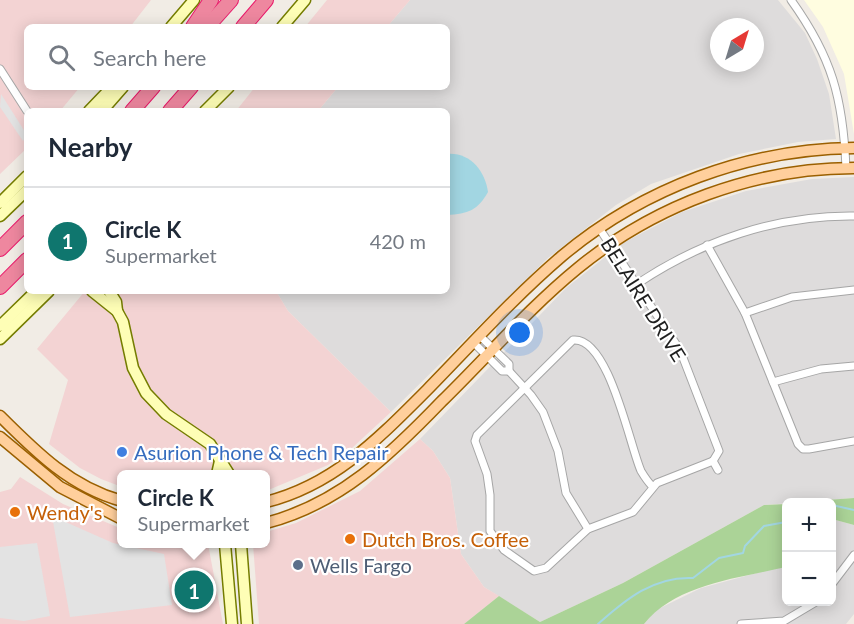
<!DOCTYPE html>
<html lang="en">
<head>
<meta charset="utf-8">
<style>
  body { margin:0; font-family:Lato,sans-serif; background:#f6f6f7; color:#1f2937 }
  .controls { position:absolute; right:18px; bottom:18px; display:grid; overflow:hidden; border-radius:9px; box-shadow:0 3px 15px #0003 }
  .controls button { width:54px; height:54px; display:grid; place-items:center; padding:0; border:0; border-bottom:2px solid #e0e1e3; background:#fff; color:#1f2937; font:30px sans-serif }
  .compass { position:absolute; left:710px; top:18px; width:54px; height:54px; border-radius:50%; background:#fff; box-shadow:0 3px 15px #0003; rotate:38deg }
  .you { position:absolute; left:520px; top:333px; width:21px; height:21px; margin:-15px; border:4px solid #fff; border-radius:50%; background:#1a73e8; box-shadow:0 0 0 9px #1a73e833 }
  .badge { display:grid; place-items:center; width:39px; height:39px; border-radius:50%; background:#0f766e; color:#fff; font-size:20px; font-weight:700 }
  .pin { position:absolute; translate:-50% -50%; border:3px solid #fff; box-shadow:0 2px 6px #0006 }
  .popup { position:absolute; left:117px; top:470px; width:153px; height:78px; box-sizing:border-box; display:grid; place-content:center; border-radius:9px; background:#fff; filter:drop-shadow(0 2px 4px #0005); font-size:20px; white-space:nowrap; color:#747a83 }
  .popup b { font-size:22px; color:#1f2937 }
  .popup::after { content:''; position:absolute; left:50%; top:100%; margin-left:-12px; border:12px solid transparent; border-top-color:#fff }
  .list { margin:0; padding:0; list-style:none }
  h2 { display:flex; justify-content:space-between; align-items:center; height:78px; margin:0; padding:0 24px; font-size:26px }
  h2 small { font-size:20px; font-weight:400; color:#747a83 }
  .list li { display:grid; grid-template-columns:39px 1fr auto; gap:18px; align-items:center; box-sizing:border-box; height:108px; padding:0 24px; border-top:2px solid #e0e1e3 }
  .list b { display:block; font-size:22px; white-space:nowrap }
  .list p { margin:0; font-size:20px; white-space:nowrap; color:#747a83 }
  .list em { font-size:20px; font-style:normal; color:#747a83 }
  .icon { flex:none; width:33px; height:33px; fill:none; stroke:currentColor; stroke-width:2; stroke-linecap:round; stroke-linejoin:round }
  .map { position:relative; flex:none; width:854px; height:624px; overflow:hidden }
  .search { position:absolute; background:#fff; box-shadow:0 3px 15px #0003; left:24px; top:24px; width:426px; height:66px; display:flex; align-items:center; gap:15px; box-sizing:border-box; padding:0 21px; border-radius:9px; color:#747a83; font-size:22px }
  .panel { position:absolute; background:#fff; box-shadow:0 3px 15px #0003; left:24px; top:108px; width:426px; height:186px; border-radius:9px }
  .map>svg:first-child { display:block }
</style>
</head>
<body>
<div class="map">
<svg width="854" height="624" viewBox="0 0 854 624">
  <rect width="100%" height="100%" fill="#f1ece5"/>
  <g fill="#dedcdc" fill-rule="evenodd">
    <path d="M410,0H778L805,33L817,59L829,94L836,139L798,142L739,154L651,184L616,205L548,258L391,412L288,311L276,291H447V111H318L338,87H447V27H387ZM719,27H755V63H719Z"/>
    <path d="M854,177V498L764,505L623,583L540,622L484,587L461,554L450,478L433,451L420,439L566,288L623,243L682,212L746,191L812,179Z"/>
    <path d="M832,519L854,525V614L846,624H644L656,610L701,588L786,565V602H832Z"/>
  </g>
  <g fill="#f3d3d3">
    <path d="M0,0H151L130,27H27V87H80L60,111H27V148L0,174Z"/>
    <path d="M327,0H410L387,27H305Z"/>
    <path d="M255,87H338L318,111H236Z"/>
    <path d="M85,291H276L288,311L391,412L352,448L328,465L266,491V474H122V487L101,479L80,468L49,444L68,380L37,349Z"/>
    <path d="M420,439L433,451L450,478L461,554L484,587L499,596L464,624H259L253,544H266V532L296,523L360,491Z"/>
    <path d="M20,477L63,504L122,529V544H208L223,624H0V492L11,489Z"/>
  </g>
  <path fill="#fffde0" d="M804,0H854V134L844,74L823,27Z"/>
  <g fill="#abd397">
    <path d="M854,498V525L832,519V502H800Z"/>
    <path d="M786,504V567C739,578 676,584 644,624H464L499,596L540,622L623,583L764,505Z"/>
  </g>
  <g fill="#e3e3e3">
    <path d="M1,94L27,135L23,141L0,107Z"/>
    <path d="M52,516L113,543L164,554L172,605L70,617Z"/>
    <path d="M37,543L50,616L24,621L0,618V547Z"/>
  </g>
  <path fill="#a2d6e2" d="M447,154C470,152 485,171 488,192C478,210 468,214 447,215Z"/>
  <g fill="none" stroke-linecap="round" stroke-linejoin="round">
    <g stroke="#a2d6e2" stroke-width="2">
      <path d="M832,505L854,510"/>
      <path d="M598,624C626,599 654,576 693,578L719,558L743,553L745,546L764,526L786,522"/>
    </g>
    <g stroke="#a6a6a6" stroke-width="9">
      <g id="street">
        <path d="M791,0C832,57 843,98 846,168"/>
        <path d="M0,69L27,111"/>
        <path d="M599,228L680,350L719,451L713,461"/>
        <path d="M707,245L745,313L798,444L803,449H809L854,441"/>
        <path d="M637,284C701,241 776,215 854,216"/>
        <path d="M745,313L792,297L854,290"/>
        <path d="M474,343L502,371H509V364L480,336"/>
        <path d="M509,371L531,395L543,412L558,451L566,493L588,529"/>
        <path d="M773,382L821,369L854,366"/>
        <path d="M713,461L718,470"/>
        <path d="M652,486C648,482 644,476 641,471C630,447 609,336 573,340L477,435L475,441L487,474L490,495V531L504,550L534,571L546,568L588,529L633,512L657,483L713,461"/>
        <path d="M832,584L854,555"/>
        <path d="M741,624L784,621L816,602"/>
      </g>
    </g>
    <g stroke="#757d00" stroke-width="13">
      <g id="secondary">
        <path d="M171,27L194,0"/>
        <path d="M282,27L305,0"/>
        <path d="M89,111L112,87"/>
        <path d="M102,111L123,87"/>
        <path d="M205,111L229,87"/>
        <path d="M0,203L27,176"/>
        <path d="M0,216L27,190"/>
        <path d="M92,291L117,311L123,322L133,368L146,393L166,414L210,444L229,474"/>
        <path d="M109,291L116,302L117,311"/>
        <path d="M0,326L36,291"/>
        <path d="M0,339L49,291"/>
        <path d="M217,474L220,461"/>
        <path d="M225,544L232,624"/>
        <path d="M241,544L247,624"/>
      </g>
    </g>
    <g stroke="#9b6000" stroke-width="13">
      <g id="primary">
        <path d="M0,416C37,453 71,487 122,501"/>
        <path d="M0,437L60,487L122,519"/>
        <path d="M266,502C334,485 379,438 427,390C471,345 514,297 562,256C643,188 748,149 854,148"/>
        <path d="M266,523C340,504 391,454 442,401C487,357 529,308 578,268C655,205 754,168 854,168"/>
      </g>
    </g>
    <g stroke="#e9186a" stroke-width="16">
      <g id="highway">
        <path d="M193,27L211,0"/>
        <path d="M207,27L231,0"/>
        <path d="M243,27L266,0"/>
        <path d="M132,111L153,87"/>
        <path d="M170,111L191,87"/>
        <path d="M0,249L27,222"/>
        <path d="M0,287L27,260"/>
      </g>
    </g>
    <use href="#street" stroke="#fff" stroke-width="7"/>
    <use href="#secondary" stroke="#fefeb6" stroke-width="10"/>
    <use href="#primary" stroke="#ffcf9c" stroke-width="10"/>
    <use href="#highway" stroke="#ee879f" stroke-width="14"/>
  </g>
  <circle fill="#3f7fe0" stroke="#fff" stroke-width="2" cx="122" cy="452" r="6"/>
  <g fill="#e8710a" stroke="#fff" stroke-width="2">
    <circle cx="15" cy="512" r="6"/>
    <circle cx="350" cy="539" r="6"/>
  </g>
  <circle fill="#5c6f8a" stroke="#fff" stroke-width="2" cx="298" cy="565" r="6"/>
  <g text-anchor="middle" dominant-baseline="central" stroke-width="4.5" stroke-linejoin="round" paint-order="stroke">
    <g font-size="20" fill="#1f1f1f" stroke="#fff">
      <text transform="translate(644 299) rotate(58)">BELAIRE DRIVE</text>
    </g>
    <g font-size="20" fill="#366cbe" stroke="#fff" text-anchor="start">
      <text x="134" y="452">Asurion Phone &amp; Tech Repair</text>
    </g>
    <g font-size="20" fill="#c56008" stroke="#fff" text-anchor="start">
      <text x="27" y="512">Wendy's</text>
      <text x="362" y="539">Dutch Bros. Coffee</text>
    </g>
    <g font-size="20" fill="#4e5e75" stroke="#fff" text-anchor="start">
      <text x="310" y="565">Wells Fargo</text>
    </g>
  </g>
</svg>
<div class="controls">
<button>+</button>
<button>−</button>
</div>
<svg class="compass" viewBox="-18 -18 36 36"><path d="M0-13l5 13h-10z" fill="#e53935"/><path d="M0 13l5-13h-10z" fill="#747a83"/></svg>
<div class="you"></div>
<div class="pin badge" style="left:194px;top:590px">1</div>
<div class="popup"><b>Circle K</b>Supermarket</div>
<div class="search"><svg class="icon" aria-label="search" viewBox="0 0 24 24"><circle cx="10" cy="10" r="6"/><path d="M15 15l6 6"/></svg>Search here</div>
<section class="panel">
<h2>Nearby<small></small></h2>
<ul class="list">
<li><span class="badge">1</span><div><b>Circle K</b><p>Supermarket</p></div><em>420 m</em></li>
</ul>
</section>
</div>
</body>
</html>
